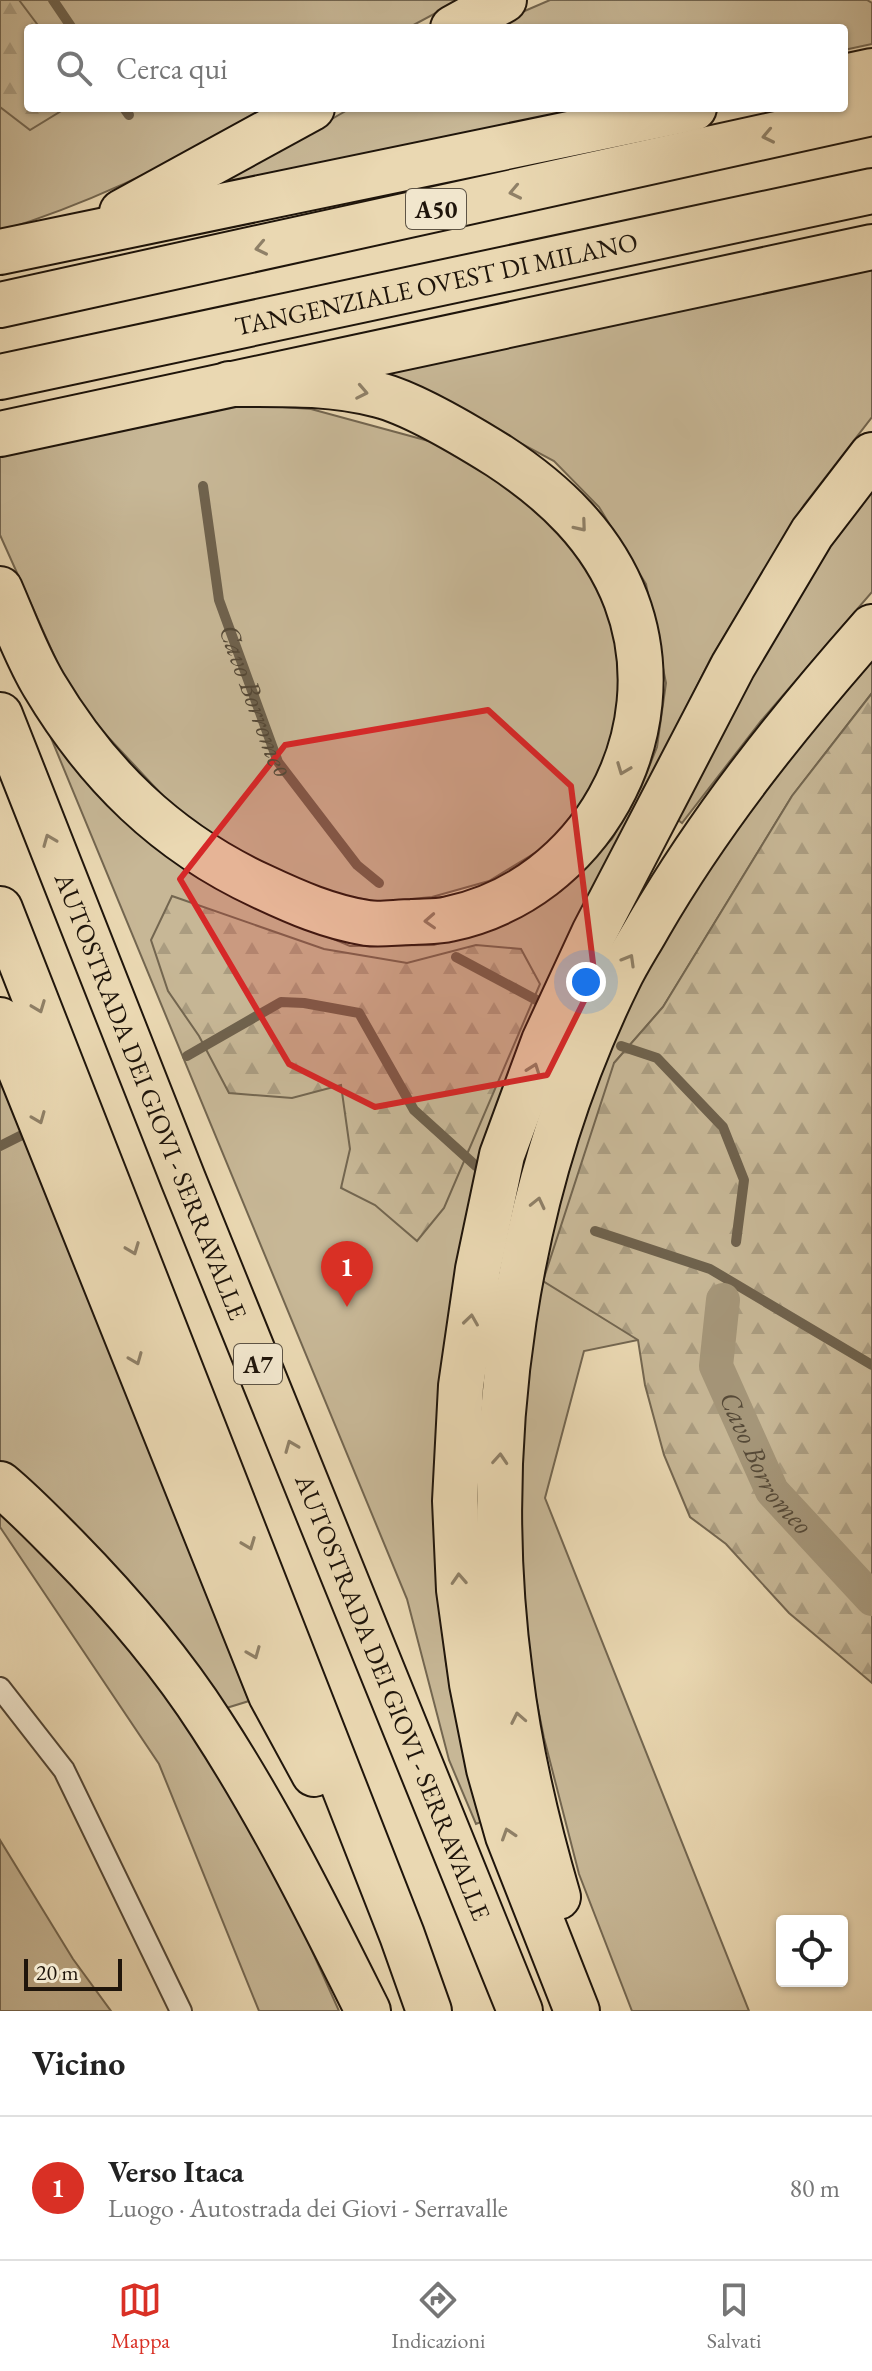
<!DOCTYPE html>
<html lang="it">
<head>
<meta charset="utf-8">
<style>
  body { margin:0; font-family:"EB Garamond",serif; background:#f2f2f2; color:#222 }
  .controls { position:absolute; right:24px; bottom:24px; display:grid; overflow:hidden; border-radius:8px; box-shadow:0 2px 6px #0004 }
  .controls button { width:72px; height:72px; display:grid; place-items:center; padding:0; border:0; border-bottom:2px solid #e0e0e0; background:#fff; color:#222; font:40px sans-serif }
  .scale { position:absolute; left:24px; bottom:20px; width:98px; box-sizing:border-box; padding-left:8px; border:4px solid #1f150b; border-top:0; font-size:22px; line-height:28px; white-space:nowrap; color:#1f150b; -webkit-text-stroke:6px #f1e6cd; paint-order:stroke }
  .you { position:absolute; left:586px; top:982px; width:28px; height:28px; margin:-20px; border:6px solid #fff; border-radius:50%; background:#1a73e8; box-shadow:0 0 0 12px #1a73e833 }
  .badge { display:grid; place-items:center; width:52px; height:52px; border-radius:50%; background:#d93025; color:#fff; font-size:26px; font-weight:700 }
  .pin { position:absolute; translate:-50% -66px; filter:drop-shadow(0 2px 4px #0008) }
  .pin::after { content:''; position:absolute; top:42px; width:28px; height:24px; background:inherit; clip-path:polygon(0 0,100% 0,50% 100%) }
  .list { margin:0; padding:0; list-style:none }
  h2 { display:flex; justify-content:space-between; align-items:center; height:104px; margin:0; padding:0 32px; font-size:34px }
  h2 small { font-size:26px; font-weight:400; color:#767676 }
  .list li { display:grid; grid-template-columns:52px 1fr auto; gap:24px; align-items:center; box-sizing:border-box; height:144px; padding:0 32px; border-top:2px solid #e0e0e0 }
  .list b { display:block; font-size:30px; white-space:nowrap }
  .list p { margin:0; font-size:26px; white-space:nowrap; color:#767676 }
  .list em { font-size:26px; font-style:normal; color:#767676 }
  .icon { flex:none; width:44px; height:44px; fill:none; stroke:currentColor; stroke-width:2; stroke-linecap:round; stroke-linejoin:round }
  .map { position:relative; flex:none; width:872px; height:2011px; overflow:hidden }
  .search { position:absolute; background:#fff; box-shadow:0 2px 6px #0004; left:24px; right:24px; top:24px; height:88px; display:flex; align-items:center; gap:20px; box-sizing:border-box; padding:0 28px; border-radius:8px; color:#767676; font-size:30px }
  .sheet { height:248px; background:#fff }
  nav { display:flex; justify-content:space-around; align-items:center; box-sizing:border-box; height:112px; border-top:2px solid #e0e0e0; background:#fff; font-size:22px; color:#767676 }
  nav a { display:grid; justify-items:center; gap:4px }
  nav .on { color:#d93025 }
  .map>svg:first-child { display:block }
</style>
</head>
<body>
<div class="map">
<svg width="872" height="2011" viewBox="0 0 872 2011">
  <defs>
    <pattern id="forest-firs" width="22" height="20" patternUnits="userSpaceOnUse" patternTransform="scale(2)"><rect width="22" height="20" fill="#c7b796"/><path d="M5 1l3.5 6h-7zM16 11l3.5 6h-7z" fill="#aa9c80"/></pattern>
  </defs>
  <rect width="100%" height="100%" fill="#ead8b2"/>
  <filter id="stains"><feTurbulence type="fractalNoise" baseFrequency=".0025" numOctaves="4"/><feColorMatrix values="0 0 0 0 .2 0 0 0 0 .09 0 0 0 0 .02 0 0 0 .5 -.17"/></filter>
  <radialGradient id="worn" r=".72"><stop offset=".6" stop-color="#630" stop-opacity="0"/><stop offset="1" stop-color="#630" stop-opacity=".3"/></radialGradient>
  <g fill="#c7b796" stroke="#736650" stroke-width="2">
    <path d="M0,0H460L408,28H28V108H269C184,158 95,202 0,231Z"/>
    <path d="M550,0H867L872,3V44L844,50V28H492L513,16Z"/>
    <path d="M351,108H585L225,188L222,182Z"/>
    <path d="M872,254V417L804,505L711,658L562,954L437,1553L446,1663L481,1822L476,1824L449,1760L407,1599L49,733L157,844L238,899L350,946L434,945L507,922L561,891L612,839L641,787L657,747L666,683L646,584L599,507L554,461L435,397L372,371Z"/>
    <path d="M225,403L311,409L436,443L520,492L568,533L610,603L622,656L616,734L598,782L548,845L489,881L432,897L380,902L339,895L270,871L216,840L164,797L94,722L66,682L0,535V449Z"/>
    <path d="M872,469V592L761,721L682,823L673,816L700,765Z"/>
    <path d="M872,655V693L792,796L663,1007L614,1063L638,1340L584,1351L545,1498L749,2011H632L579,1874L544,1738L519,1614L512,1483L535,1289L562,1167L632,996L699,877L769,780Z"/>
    <path d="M0,1076L249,1701L223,1709L39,1493L0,1461Z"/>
    <path d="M0,1510L70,1574L181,1709L270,1857L339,2011H259L159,1764L0,1527Z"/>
    <path d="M0,1840L73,1959L111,2011H0Z"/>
  </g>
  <g fill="url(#forest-firs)" stroke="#736650" stroke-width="2">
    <path d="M0,0H19L40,28H28V108H66L30,130L0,107Z"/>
    <path d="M872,693V1683L789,1613L726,1544L690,1517L664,1455L645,1385L638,1340L543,1281L614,1063L663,1007L792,796Z"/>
    <path d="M172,896L324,949L407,963L476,945L521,949L540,984L444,1208L417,1241L375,1205L341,1188L350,1149L341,1085L292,1098L229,1093L199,1036L168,991L151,940Z"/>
  </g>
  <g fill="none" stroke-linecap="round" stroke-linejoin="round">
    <g stroke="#6f624d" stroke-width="10">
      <path d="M53,0L72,28"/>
      <path d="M124,108L129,115"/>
      <path id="s1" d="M203,486L219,600L278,762L357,865L379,883"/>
      <path d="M456,957L544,1004"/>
      <path d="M621,1046L657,1058L723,1127L744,1180L736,1242"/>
      <path d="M187,1056L281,1002L304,1003L359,1013L414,1110L476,1166"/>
      <path d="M0,1146L26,1133"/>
      <path d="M595,1231L710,1269L872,1365"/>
    </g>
    <path stroke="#a59679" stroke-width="34" id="s2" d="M723,1300L716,1366L772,1491L872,1599"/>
    <g stroke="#524635" stroke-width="24">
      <path id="lane" d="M0,1688L64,1770L181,2011"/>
    </g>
    <g stroke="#1f150b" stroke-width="48">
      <g id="highway">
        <path d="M453,28L504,0"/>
        <path d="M844,77L872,71"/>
        <path d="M122,212L312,108"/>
        <path d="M0,252L694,108"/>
        <path d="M0,305L872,113"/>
        <path id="s3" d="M0,377L872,191"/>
        <path d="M0,434L872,247"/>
        <path d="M0,589C14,621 26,655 44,685C97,774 166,842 261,886C295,902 329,917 367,923C381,925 397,922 412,922C424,921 437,922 449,919C589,890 677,735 626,600C602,537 554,492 499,456C467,436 414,404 379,395C330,382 279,384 229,384"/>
        <path id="s4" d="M0,715L183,1179L520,2011"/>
        <path d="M0,909L402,1935L429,2011"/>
        <path d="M0,1020L271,1695L314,1774"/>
        <path d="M0,1484C23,1503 44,1525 66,1547C119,1601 170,1660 211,1724C271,1816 319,1913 368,2011"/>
        <path d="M558,1897C537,1825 519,1749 510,1674C479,1443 515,1190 618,980C627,961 639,943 649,925C711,818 790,720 872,627"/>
        <path d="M577,2011L508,1836L489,1769L472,1684L459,1590L455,1501L461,1386L478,1269L502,1155L544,1041L594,933L733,666L812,533L872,455"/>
      </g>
    </g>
    <use href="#lane" stroke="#f1e6cd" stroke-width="20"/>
    <use href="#highway" stroke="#ead8b2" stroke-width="44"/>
  </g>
  <defs><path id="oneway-chevron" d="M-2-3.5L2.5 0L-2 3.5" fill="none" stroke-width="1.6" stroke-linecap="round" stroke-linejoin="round" transform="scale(2)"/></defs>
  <g stroke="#8f8067">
    <use href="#oneway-chevron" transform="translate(768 136) rotate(168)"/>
    <use href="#oneway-chevron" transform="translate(515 192) rotate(168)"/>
    <use href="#oneway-chevron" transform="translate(261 248) rotate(168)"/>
    <use href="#oneway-chevron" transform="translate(362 392) rotate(11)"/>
    <use href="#oneway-chevron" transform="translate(581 526) rotate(50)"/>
    <use href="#oneway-chevron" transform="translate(623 769) rotate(111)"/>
    <use href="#oneway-chevron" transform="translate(49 840) rotate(-112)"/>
    <use href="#oneway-chevron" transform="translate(430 921) rotate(177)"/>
    <use href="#oneway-chevron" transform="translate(629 960) rotate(-60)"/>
    <use href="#oneway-chevron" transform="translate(39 1007) rotate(69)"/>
    <use href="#oneway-chevron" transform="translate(534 1069) rotate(-70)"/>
    <use href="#oneway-chevron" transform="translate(39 1118) rotate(68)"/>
    <use href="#oneway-chevron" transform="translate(538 1203) rotate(-77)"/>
    <use href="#oneway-chevron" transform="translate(133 1249) rotate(69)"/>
    <use href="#oneway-chevron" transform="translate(471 1320) rotate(-82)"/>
    <use href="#oneway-chevron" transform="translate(136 1359) rotate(68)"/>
    <use href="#oneway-chevron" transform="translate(291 1446) rotate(-112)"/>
    <use href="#oneway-chevron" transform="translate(500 1459) rotate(-86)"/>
    <use href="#oneway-chevron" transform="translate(249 1544) rotate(69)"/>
    <use href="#oneway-chevron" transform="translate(459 1579) rotate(-93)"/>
    <use href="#oneway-chevron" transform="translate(254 1653) rotate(68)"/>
    <use href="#oneway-chevron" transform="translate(518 1718) rotate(-101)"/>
    <use href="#oneway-chevron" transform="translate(508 1834) rotate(-108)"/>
  </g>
  <path fill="#d62828" fill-opacity="0.2" stroke="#d62828" stroke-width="6" stroke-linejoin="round" d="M488,710L571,786L595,979L547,1075L375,1107L289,1064L180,879L285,745Z"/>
  <g text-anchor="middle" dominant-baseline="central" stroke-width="6" stroke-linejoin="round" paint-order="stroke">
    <g fill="#f1e6cd" stroke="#5e5445" stroke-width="2">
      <rect x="406" y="189" width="60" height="40" rx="6"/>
      <rect x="234" y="1344" width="48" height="40" rx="6"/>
    </g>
    <g font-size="24" font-weight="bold" fill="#1f150b">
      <text x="436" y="209">A50</text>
      <text x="258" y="1364">A7</text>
    </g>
    <g font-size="26" fill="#1f150b" stroke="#f1e6cd">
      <text stroke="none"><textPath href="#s3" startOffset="446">TANGENZIALE OVEST DI MILANO</textPath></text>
      <text stroke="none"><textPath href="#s4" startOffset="410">AUTOSTRADA DEI GIOVI - SERRAVALLE</textPath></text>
      <text stroke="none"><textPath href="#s4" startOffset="1058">AUTOSTRADA DEI GIOVI - SERRAVALLE</textPath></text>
    </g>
    <g font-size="28" font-style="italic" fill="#554937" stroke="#f1e6cd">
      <text stroke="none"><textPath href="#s1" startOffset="222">Cavo Borromeo</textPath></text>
      <text stroke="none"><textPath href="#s2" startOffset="176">Cavo Borromeo</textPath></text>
    </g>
  </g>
  <rect width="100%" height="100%" filter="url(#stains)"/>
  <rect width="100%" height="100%" fill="url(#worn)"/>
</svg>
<div class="controls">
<button><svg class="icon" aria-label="locate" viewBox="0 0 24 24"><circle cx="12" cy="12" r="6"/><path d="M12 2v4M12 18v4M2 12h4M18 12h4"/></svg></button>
</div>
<div class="scale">20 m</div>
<div class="you"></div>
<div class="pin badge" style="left:347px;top:1307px">1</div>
<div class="search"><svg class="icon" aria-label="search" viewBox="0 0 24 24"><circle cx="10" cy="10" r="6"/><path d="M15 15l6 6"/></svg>Cerca qui</div>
</div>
<section class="sheet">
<h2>Vicino<small></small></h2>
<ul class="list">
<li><span class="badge">1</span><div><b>Verso Itaca</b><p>Luogo · Autostrada dei Giovi - Serravalle</p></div><em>80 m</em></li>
</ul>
</section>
<nav>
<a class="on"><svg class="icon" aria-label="map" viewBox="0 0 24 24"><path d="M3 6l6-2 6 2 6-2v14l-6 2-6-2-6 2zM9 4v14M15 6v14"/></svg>Mappa</a>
<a><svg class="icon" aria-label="directions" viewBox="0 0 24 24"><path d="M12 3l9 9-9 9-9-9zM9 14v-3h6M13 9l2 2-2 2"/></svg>Indicazioni</a>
<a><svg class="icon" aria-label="saved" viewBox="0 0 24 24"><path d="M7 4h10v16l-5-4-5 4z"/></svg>Salvati</a>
</nav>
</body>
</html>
